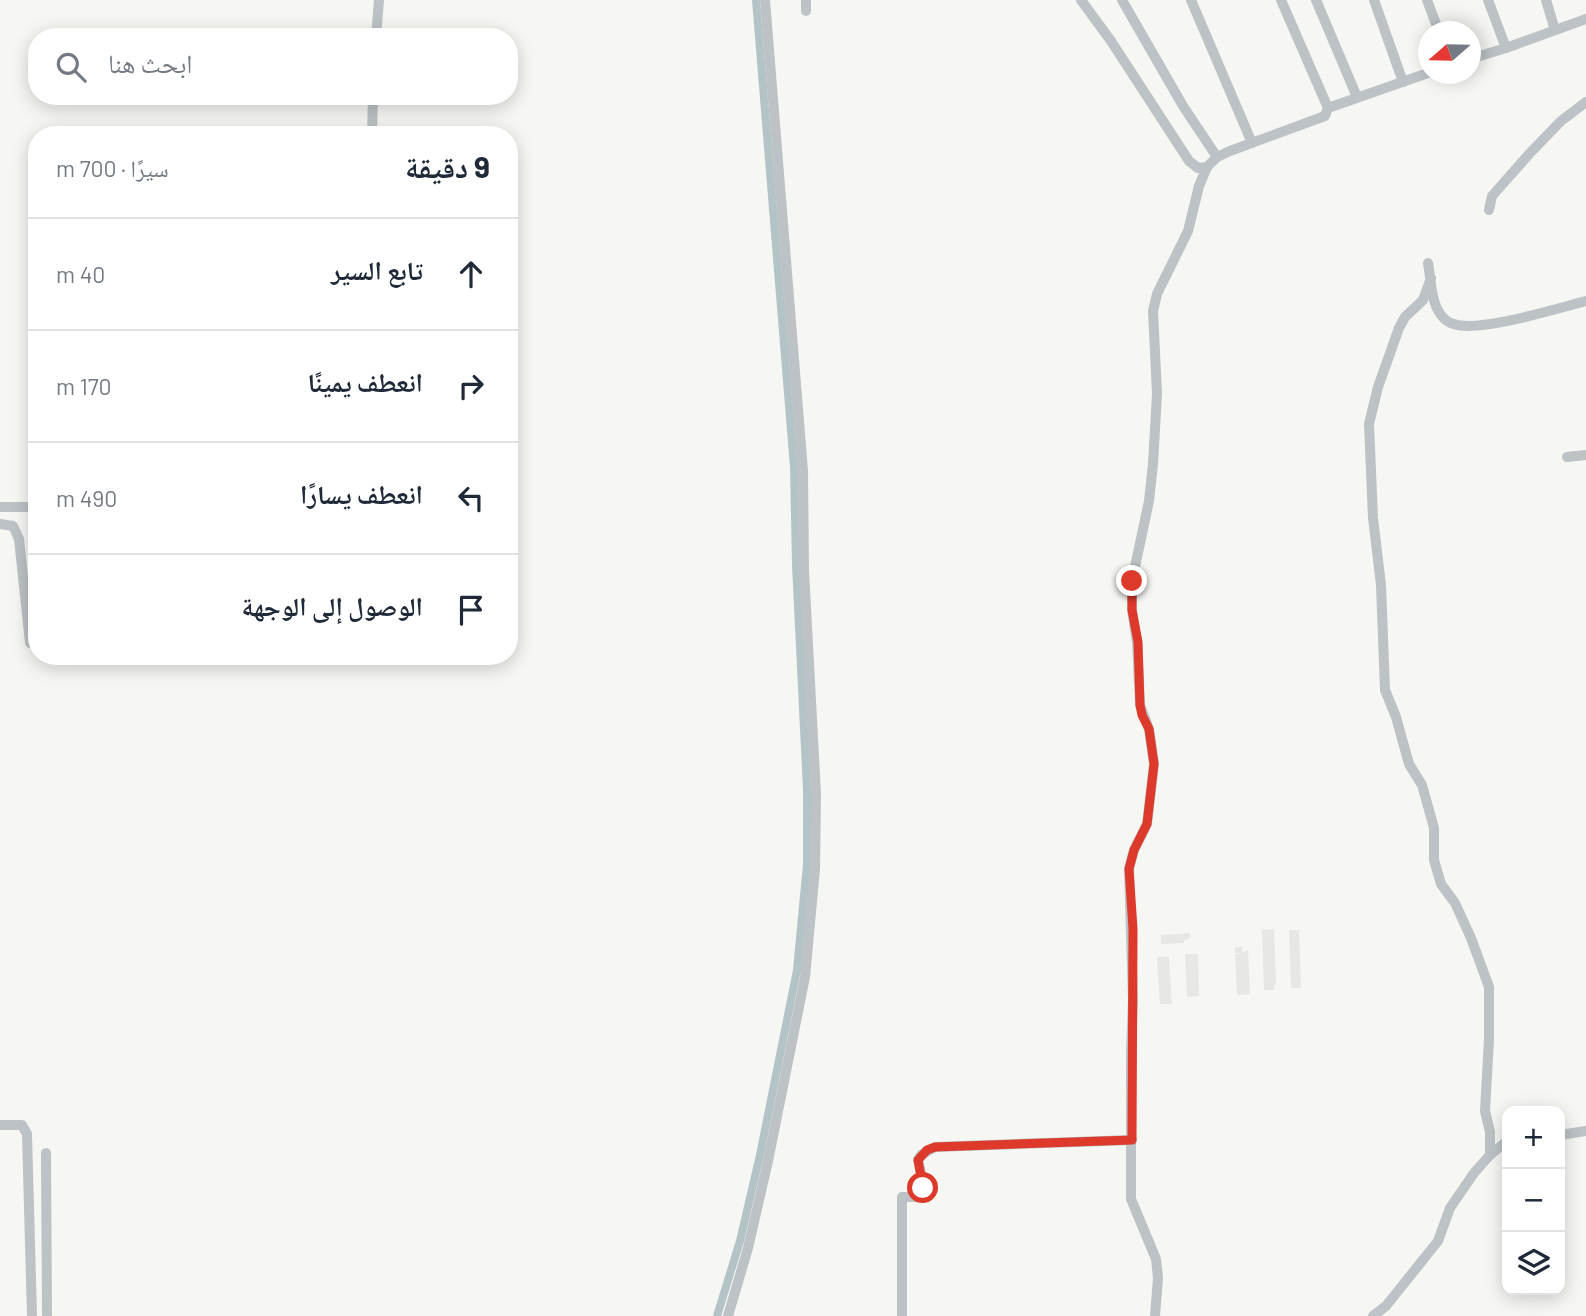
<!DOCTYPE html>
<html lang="ar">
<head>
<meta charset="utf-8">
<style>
  body { margin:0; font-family:Barlow,"Noto Naskh Arabic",sans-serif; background:#f2f2f3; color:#1f2937; direction:rtl }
  .controls { position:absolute; right:21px; bottom:21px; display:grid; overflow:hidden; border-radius:14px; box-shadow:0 4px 18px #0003 }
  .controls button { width:63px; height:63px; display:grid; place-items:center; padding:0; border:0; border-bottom:2px solid #e0e1e3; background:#fff; color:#1f2937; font:35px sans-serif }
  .compass { position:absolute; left:1418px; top:21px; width:63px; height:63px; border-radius:50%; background:#fff; box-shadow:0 4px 18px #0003; rotate:250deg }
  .stop { position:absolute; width:21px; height:21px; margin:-16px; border:5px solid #dd3a2c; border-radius:50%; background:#fff }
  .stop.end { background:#dd3a2c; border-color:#fff; box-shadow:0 2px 7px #0008 }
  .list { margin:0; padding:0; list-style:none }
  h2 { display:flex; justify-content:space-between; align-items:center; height:91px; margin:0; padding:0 28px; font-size:30px }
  h2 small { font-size:23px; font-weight:400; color:#747a83 }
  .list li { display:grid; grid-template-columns:46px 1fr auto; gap:21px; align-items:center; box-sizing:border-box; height:112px; padding:0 28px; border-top:2px solid #e0e1e3 }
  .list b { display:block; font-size:26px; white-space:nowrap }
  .list em { font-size:23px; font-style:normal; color:#747a83 }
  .icon { flex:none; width:38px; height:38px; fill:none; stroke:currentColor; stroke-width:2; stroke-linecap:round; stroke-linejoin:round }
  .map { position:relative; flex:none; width:1586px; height:1316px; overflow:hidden; direction:ltr }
  .search { position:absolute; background:#fff; box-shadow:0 4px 18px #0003; left:28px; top:28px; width:490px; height:77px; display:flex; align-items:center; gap:18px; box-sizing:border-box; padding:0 24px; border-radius:28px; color:#747a83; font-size:26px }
  .panel { position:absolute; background:#fff; box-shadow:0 4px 18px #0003; left:28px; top:126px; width:490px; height:539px; border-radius:28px; direction:rtl }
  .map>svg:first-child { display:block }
</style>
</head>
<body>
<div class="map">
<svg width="1586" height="1316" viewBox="0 0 1586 1316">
  <rect width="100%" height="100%" fill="#f6f6f3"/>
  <g fill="#e7e7e6">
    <path d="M1274,929L1276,984L1274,985V990H1264L1262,930Z"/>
    <path d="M1289,930H1299L1301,988H1291Z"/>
    <path d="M1190,933V938L1184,941V943L1161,944V935Z"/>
    <path d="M1235,947H1242V952L1248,951L1250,994L1237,995L1235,954L1243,953H1235Z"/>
    <path d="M1185,954H1198L1199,996L1187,997Z"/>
    <path d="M1157,957H1169L1172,1004H1160Z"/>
  </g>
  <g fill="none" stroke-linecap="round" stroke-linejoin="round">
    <path stroke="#b4c4c6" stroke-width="8" d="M717,1316L740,1241L760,1155L797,970L807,864V790L796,565L794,467L756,0"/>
    <g stroke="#bcc2c5" stroke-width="10">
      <path d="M1081,0L1111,41L1189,161L1198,168L1207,167L1217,157L1230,151L1325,116L1328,108L1428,73"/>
      <path d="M1122,0L1183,106L1217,157"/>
      <path d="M1191,0L1252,143"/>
      <path d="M1281,0L1328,108"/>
      <path d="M1316,0L1357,97"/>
      <path d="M1374,0L1403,82"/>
      <path d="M1427,0L1439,32"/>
      <path d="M1488,0L1506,48"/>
      <path d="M1546,0L1555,30"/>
      <path d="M806,11V0"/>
      <path d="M376,37L379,0"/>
      <path d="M1470,59L1506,48L1586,19"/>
      <path d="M372,135L373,96"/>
      <path d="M1489,210L1492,196L1531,152L1561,121L1586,102"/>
      <path d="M1428,263C1431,279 1431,303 1441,315C1444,319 1449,323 1454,324C1479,333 1558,308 1586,301"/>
      <path d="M1431,278L1423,300L1405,317L1399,328L1378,387L1369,424L1373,518L1381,585L1385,690L1396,717L1409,764L1422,785L1434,828V860L1441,884L1455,903L1471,938L1489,987V1039L1485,1111L1490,1132V1155"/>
      <path d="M1567,457L1586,455"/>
      <path d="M0,507H37"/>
      <path d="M0,524L13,526L19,539L30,643"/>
      <path d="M0,1125H22L27,1134L32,1316"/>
      <path d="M1560,1135L1586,1131"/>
      <path d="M46,1153L47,1316"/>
      <path d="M728,1316L748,1248L768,1161L805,977L815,869L816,794L804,570L803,471L765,0"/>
      <path d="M902,1316V1197H923L922,1178L918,1160L921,1155L935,1147L1132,1140"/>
      <path d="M1155,1316L1158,1278L1156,1259L1131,1199V1051L1133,1000L1129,868L1134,850L1147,824L1154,764L1149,729L1140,705L1137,642L1132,610V581L1149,501L1153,464L1157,394L1153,311L1157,294L1188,231L1199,186L1207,167"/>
      <path d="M1373,1316L1386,1306L1438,1241L1450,1208L1474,1173L1490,1155L1507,1141"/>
    </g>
  </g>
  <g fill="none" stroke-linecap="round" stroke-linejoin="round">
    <path stroke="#dd3a2c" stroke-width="9" d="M923,1188L918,1160L927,1150L935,1147L1132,1140L1133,929L1129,869L1134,850L1147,824L1154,764L1149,729L1142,715L1140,705L1138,642L1132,610V581"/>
  </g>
</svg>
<div class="controls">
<button>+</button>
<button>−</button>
<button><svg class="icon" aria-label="layers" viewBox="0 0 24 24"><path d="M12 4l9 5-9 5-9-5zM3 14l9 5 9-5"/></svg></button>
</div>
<svg class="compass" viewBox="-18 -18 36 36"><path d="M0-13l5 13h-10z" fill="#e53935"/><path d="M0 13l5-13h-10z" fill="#747a83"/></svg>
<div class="stop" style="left:923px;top:1188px"></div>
<div class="stop end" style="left:1132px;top:581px"></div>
<div class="search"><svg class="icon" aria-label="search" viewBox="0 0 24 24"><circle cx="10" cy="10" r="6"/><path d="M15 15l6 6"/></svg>ابحث هنا</div>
<section class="panel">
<h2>9 دقيقة<small>سيرًا · 700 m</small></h2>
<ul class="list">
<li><svg class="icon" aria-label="ahead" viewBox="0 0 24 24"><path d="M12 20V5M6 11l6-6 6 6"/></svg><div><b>تابع السير</b></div><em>40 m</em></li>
<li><svg class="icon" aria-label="right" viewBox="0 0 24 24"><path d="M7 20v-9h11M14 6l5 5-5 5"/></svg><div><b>انعطف يمينًا</b></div><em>170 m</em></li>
<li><svg class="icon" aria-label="left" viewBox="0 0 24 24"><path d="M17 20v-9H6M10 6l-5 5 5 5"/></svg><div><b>انعطف يسارًا</b></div><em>490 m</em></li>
<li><svg class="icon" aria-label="arrive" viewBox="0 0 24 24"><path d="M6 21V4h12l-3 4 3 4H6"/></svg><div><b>الوصول إلى الوجهة</b></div></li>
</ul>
</section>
</div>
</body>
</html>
